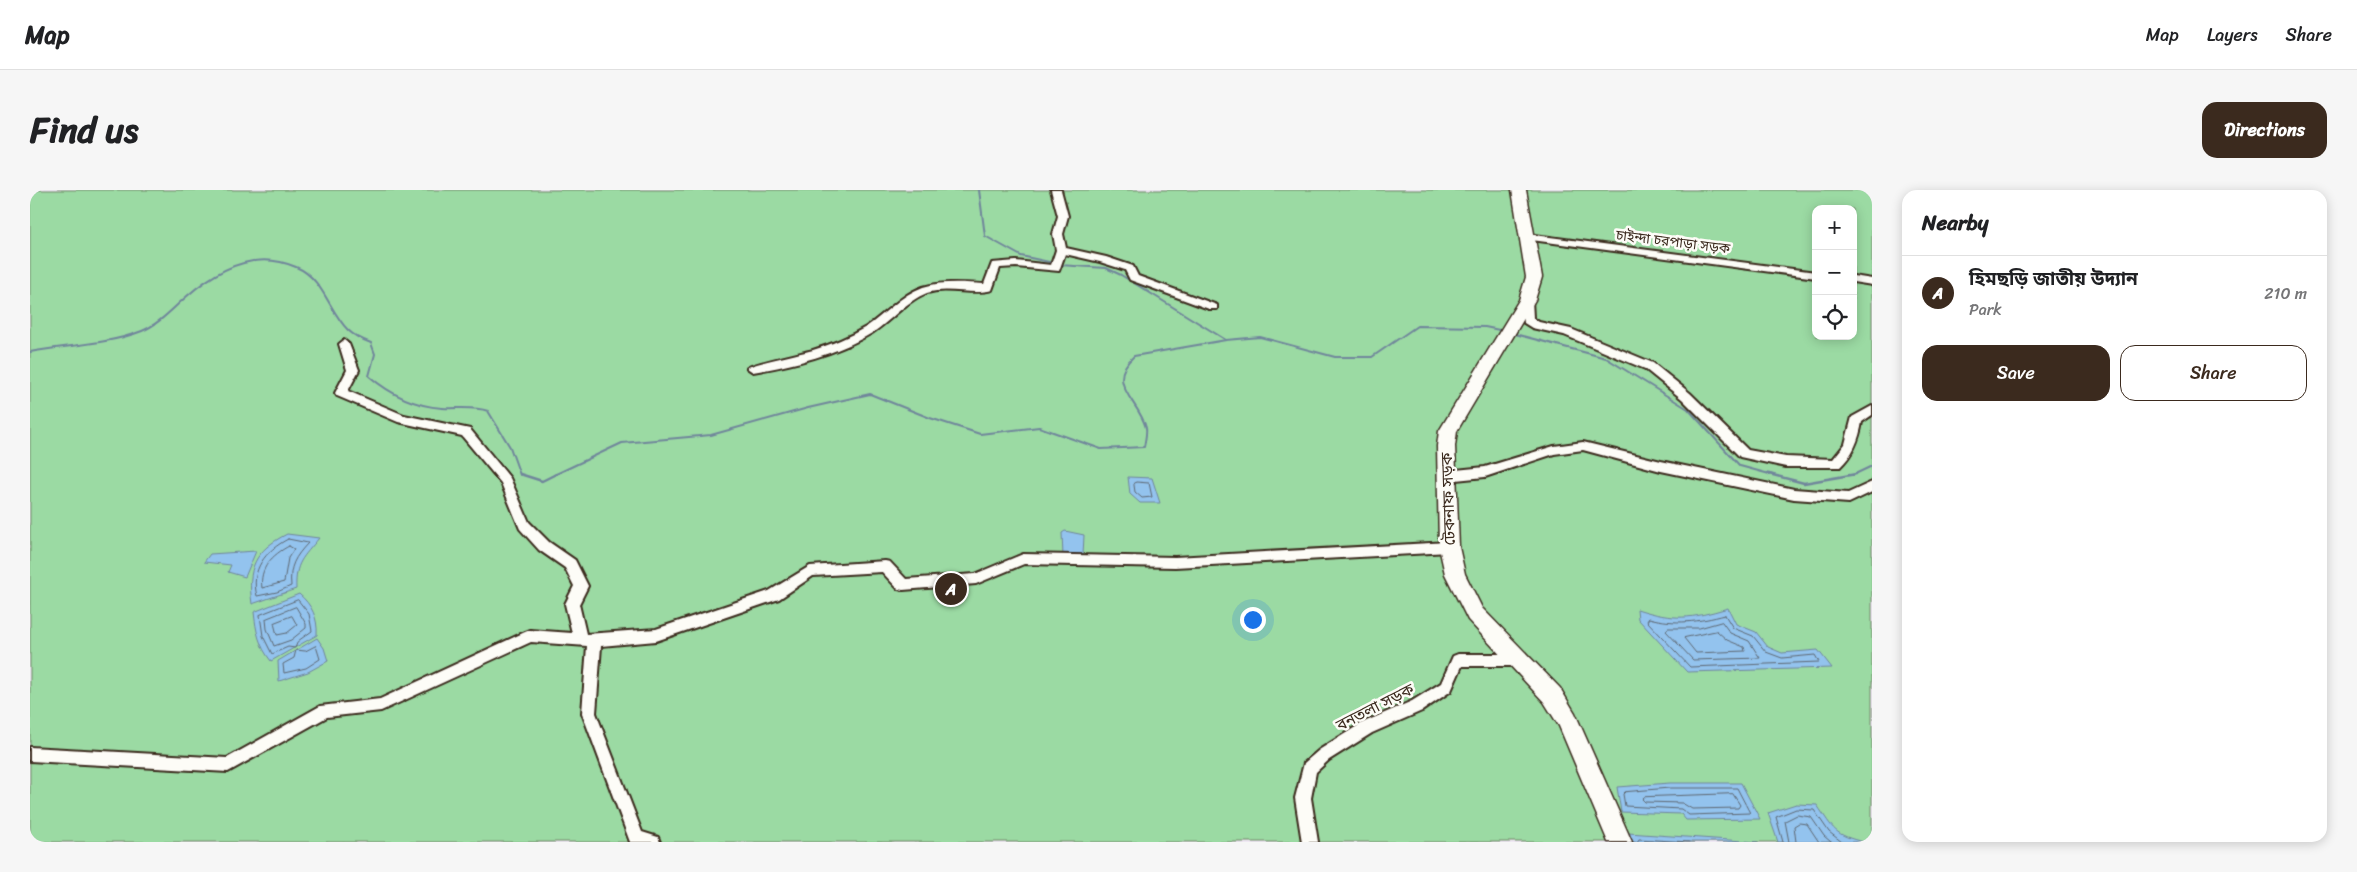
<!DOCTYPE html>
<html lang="en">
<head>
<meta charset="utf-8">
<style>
  body { margin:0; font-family:Sriracha,"Noto Sans Bengali",sans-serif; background:#f6f6f6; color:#202124 }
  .controls { position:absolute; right:15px; top:15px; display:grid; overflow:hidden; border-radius:10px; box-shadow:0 2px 12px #0003 }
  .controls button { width:45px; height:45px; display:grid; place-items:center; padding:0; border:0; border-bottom:1px solid #e0e0e0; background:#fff; color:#202124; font:25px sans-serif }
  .you { position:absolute; left:1222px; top:429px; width:18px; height:18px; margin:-12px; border:4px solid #fff; border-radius:50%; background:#1a73e8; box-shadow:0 0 0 8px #1a73e833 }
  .badge { display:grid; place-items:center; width:32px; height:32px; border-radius:50%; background:#3b2a1e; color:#fff; font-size:16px; font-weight:700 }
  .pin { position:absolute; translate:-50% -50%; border:2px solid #fff; box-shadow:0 1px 5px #0006 }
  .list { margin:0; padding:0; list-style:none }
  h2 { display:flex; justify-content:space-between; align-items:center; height:65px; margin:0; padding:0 20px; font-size:21px }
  h2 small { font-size:16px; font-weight:400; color:#757577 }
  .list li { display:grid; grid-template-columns:32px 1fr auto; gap:15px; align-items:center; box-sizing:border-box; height:75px; padding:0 20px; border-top:1px solid #e0e0e0 }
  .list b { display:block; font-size:19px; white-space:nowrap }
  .list p { margin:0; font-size:16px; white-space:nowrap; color:#757577 }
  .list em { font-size:16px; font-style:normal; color:#757577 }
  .actions { display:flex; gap:10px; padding:15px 20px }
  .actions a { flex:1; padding:11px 0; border:1px solid #3b2a1e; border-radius:15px; text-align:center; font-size:18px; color:#3b2a1e }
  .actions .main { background:#3b2a1e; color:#fff }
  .icon { flex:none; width:28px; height:28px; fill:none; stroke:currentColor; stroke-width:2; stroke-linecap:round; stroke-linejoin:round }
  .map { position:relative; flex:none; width:1842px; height:652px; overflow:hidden; border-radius:15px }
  header { display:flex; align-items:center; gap:30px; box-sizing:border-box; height:70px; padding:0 25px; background:#fff; border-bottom:1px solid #e0e0e0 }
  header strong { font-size:24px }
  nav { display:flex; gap:28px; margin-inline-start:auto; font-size:18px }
  .intro { display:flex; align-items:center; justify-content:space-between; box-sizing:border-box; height:120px; padding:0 30px }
  h1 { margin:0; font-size:35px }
  .button { padding:12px 22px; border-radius:15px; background:#3b2a1e; color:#fff; font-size:18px; font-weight:700 }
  main { display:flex; gap:30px; padding:0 30px }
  aside { flex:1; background:#fff; border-radius:15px; box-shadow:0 2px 12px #0003 }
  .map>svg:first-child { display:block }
</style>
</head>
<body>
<header>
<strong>Map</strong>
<nav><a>Map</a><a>Layers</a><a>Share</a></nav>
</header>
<div class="intro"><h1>Find us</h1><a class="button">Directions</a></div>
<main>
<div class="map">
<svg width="1842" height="652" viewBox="0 0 1842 652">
  <rect width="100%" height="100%" fill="#efe8f3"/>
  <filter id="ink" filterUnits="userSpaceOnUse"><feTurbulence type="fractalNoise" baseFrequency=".02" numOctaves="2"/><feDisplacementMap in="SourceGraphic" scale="10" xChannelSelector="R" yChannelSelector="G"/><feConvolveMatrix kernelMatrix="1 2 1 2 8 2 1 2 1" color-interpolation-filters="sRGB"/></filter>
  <g filter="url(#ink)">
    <path fill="#9bdaa3" stroke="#6b8260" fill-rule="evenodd" d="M0,0H1842V652H0ZM1786,19H1823V146H1786Z"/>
    <g fill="#93c3ee" stroke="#70869b">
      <path d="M1098,287L1122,288L1130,313H1110L1100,304Z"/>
      <path d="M1035,341L1054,345L1053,365L1033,366L1032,343Z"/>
      <path d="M257,344L289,348C273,368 265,372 266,399L222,414C217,378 224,361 257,344Z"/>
      <path d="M226,361L215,387L198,382L201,375L174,372L180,364Z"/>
      <path d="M269,404C282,415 288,428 287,445L241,471C229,456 226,441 224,422Z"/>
      <path d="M1698,418L1706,434L1726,442L1738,457L1752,463L1788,460L1802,478L1657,482L1608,429L1607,419C1645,431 1660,429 1698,418Z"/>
      <path d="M287,448L294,458L298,471L278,482L249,491L248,471Z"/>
      <path d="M1640,593H1711L1730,629L1656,630L1651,624L1591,622L1587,597Z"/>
      <path d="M1766,614L1787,615C1804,640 1804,645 1834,652H1748L1738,623Z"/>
      <path d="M1598,643L1728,652H1603Z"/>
    </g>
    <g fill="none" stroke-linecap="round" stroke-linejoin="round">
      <g stroke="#5e6771" stroke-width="1">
        <path d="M1106,292L1119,293L1122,307L1112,308L1105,302L1104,295Z"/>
        <path d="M258,349L278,353C265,367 259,376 261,396L247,402L227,406C220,380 235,361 258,349Z"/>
        <path d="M259,356L264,359L258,368L254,392L232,398C229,378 242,365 259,356Z"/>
        <path d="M268,410L279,424L282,441L268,451L265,458L258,457L242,464L233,446L230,425Z"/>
        <path d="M266,417L276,434V438L261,450L244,456L237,439L236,429Z"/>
        <path d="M1695,425L1703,438L1723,446L1736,462L1752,468L1785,465L1789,472L1660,477L1617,431L1619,428C1645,435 1669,432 1695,425Z"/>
        <path d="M262,426L267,435L257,443L247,445L244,433Z"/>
        <path d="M1692,432L1700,443L1719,451L1730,468L1663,470L1636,441L1638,438H1669Z"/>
        <path d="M1687,441L1697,450L1714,457L1715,461L1666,463L1654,448Z"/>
        <path d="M286,456L290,469L276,478L254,483L253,474L264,468L266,460L275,461Z"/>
        <path d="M1640,598H1707L1720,623L1659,625L1651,619L1595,616L1593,604L1595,602Z"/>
        <path d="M1703,604L1710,615L1708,618L1662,619L1652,613L1615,612L1612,609L1614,607Z"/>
        <path d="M1607,652L1609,649L1659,652"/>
        <path d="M1753,652L1746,627L1766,619L1784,620L1799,642L1812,652"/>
        <path d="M1759,652L1755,631L1767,625L1781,627L1794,646L1801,652"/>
        <path d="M1766,652L1764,636L1769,633L1777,634L1789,652"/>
      </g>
      <g stroke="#70869b" stroke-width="2">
        <path d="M949,0L955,46L991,66L1024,73"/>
        <path d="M1029,75L1076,78L1091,85L1196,150"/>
        <path d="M1481,143L1576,168L1658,219L1710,276L1743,285"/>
        <path d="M0,162C37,155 76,155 112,141C129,134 142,119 156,107C187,79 225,59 266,77C293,88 299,121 318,140C324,146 333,150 341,153L345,164L339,186C360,204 384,216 412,218C428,219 443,216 458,221L480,257L490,285"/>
        <path d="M524,285L592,253L681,245L778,218L840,204L900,228L950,244L1009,237L1071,259L1114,257C1115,251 1117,243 1116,238C1109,210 1074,193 1104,166L1196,150L1230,147L1305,167H1342L1387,136L1455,137L1474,141"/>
        <path d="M1823,285L1842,276"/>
      </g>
      <g stroke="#70869b" stroke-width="2.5">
        <path d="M490,284L512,291L526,284"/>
        <path d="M1739,284L1774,293L1826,284"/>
      </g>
      <g stroke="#3b2a1e" stroke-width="4">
        <g id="minor">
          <path d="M1021,0H1031L1038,26L1033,44L1036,58L1076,67L1103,76L1108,86L1187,115V119H1179L1100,90L1095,80L1070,72L1035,64L1029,81L986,77L970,78L962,100C942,106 919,96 897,103C876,111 861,131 842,143C805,165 764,175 723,182L717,178C720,174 773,163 783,160C802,154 819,147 836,137C855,124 871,105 893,97C912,91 934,93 954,94L962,73L986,71L1021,75L1026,60L1023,44L1028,26Z"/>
          <path d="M1497,44L1786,82V88L1494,49V45Z"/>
          <path d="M1823,86L1842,89V95L1823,92Z"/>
          <path d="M1497,107L1502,110L1503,128L1509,132L1541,139L1623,173L1660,203L1718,260L1756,267L1803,269L1815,254L1822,227L1842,216V225L1832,232C1829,250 1823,265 1810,277H1756L1710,267L1652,209L1615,179L1534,145L1502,138L1494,133L1492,110Z"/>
          <path d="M314,150L319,154L329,180L318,201L374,225L440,239L480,288L499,332L519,352L545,370L558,396L549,414L556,444L626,439L739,401L780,376L855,371L860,372L876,389L945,384L993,364L1145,367L1419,352L1424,353L1425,357L1424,361L1419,362L1145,377L994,374L946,394L873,400L868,399L852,382L783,386L749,409L626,451L571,456L566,523L612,642L628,647L630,652H600L552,523L557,456L501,452L351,521L297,527L198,582L0,571V557L197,568L290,516L350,509L495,442L500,440L542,443L535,414L544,396L535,378L509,360L490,339L471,293L432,246L368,232L307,206L305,203L317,180L309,154Z"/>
          <path d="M1553,252L1631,271L1764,299L1818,303L1842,292V302L1819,313L1764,309L1631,281L1553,260L1524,264L1455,287L1416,291L1410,286L1416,281L1455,277L1524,256Z"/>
          <path d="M1428,464H1488L1493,466L1495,470L1493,474L1488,476H1432L1421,501L1392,521L1342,543L1299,570L1286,582L1281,608L1288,652H1272L1265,608L1274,573L1289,560L1332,533L1382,511L1411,493L1423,466Z"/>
        </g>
      </g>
      <g stroke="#3b2a1e" stroke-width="3">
        <path id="highway" d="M1482,0H1496L1512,87L1505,110L1427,241L1425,256L1429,357L1435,384L1452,418L1530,498L1545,523L1602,652H1578L1529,536L1514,512L1438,430L1415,384L1409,357L1407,256L1409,241L1489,110L1496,87Z"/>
      </g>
      <use href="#minor" fill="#fdfcf7" fill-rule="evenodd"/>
      <use href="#highway" fill="#fdfcf7" fill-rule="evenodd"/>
    </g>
  </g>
  <g text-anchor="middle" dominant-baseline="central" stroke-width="5" stroke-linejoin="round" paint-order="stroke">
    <g font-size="14" fill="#3b2a1e" stroke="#fdfcf7">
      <text transform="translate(1643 52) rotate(7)">চাইন্দা চরপাড়া সড়ক</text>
    </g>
    <g font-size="16" fill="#3b2a1e" stroke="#fdfcf7">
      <text transform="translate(1418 309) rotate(-92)">টেকনাফ সড়ক</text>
      <text transform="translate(1345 517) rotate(-27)">বনতলা সড়ক</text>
    </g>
  </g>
</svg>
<div class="controls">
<button>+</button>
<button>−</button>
<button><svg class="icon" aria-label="locate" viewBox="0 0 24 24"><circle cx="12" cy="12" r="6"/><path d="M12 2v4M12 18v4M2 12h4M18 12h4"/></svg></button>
</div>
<div class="you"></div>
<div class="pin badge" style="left:921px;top:399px">A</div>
</div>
<aside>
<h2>Nearby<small></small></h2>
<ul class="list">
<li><span class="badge">A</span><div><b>হিমছড়ি জাতীয় উদ্যান</b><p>Park</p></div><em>210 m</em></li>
</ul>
<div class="actions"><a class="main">Save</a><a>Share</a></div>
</aside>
</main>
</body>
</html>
